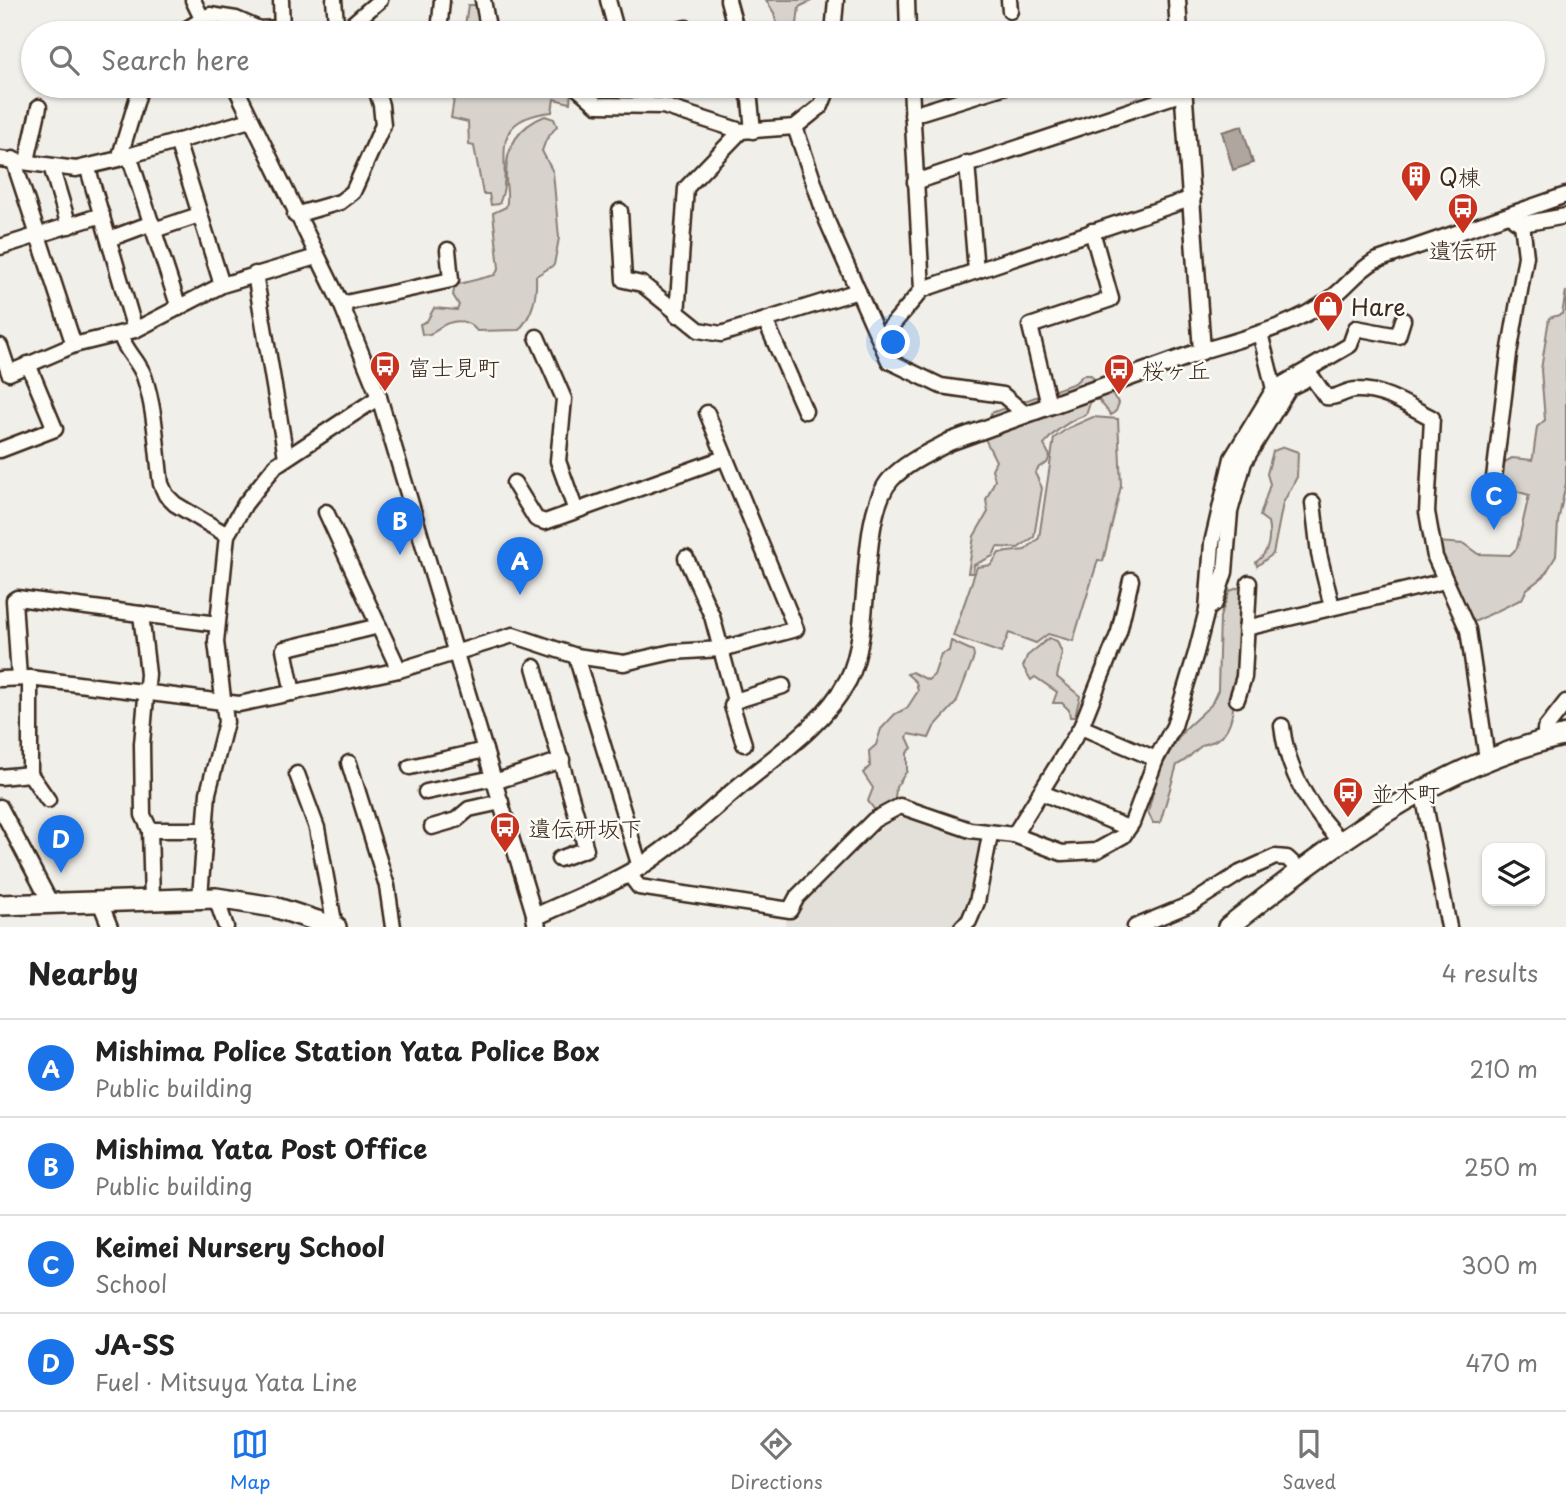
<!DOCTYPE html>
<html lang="en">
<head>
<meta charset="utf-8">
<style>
  body { margin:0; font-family:"Playpen Sans","Klee One",sans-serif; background:#f6f6f6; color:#222 }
  .controls { position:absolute; right:21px; bottom:21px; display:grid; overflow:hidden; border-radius:14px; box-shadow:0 2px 5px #0004 }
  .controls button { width:63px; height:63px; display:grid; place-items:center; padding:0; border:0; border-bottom:2px solid #e0e0e0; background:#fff; color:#222; font:35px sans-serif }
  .you { position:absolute; left:894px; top:343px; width:24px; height:24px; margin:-18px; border:5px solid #fff; border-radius:50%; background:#1a73e8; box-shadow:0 0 0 10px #1a73e833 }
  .badge { display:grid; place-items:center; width:46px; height:46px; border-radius:50%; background:#1a73e8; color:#fff; font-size:23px; font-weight:700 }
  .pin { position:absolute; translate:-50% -58px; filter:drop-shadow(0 2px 4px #0008) }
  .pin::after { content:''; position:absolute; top:37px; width:24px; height:21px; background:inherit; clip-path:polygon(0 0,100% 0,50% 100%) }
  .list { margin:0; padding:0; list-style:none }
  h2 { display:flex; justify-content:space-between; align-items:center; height:91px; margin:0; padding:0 28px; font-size:30px }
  h2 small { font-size:23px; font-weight:400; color:#767676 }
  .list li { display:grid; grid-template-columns:46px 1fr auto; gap:21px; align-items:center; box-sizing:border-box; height:98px; padding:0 28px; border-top:2px solid #e0e0e0 }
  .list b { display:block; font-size:26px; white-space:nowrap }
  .list p { margin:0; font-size:23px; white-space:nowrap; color:#767676 }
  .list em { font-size:23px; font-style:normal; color:#767676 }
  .icon { flex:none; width:38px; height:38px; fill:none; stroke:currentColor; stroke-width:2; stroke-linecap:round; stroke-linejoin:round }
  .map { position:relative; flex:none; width:1566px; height:927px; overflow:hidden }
  .search { position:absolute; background:#fff; box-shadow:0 2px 5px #0004; left:21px; right:21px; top:21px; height:77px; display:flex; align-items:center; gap:18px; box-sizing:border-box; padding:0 24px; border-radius:38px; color:#767676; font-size:26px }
  .sheet { height:483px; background:#fff }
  nav { display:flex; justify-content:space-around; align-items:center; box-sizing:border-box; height:98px; border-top:2px solid #e0e0e0; background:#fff; font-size:19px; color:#767676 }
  nav a { display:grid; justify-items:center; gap:4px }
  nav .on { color:#1a73e8 }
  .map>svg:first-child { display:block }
</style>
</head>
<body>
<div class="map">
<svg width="1566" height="927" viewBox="0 0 1566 927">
  <rect width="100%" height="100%" fill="#f1efea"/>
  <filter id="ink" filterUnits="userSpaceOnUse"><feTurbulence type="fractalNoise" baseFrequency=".0143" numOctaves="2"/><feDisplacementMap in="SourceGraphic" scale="14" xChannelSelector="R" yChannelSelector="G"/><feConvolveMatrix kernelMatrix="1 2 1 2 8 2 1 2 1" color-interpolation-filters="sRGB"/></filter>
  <g filter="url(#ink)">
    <path fill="#e3e0da" d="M912,817L984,840L966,917L962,916L958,927H785L787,918L797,920L802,896L892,819Z"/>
    <g fill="#d7d2cc" stroke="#897e75" stroke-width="2">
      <path d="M766,0H813L799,7L796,33H779L774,13Z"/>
      <path d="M468,5H476L483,33H464Z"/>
      <path d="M456,86H562L571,92L570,103L554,99L552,112C479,120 517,165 499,204L491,205L489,194H483L474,146L469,145L468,122L451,118Z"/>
      <path d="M545,116L554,119L557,126L546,140L542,151L553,172L559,238L554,265L536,276C537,297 533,314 519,330L477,331C464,314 443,322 430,335L422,334L420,324L427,321L434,308L457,310L459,305L453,295L455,285L495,275L499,268L493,213L506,207C509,197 506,189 506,179C505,149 517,127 545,116Z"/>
      <path d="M1566,291V483L1558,522L1556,556L1544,576L1527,589L1522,599L1472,623L1444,573L1438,542L1464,544L1478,554L1510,555L1517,548L1529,495L1509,489L1498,480L1501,464L1512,458L1532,460L1533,457L1537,427L1545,420L1541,370L1549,318L1562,314Z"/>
      <path d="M1083,375H1091L1103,391L1110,392L1119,403L1116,411L1111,415L1099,400H1091L1086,415C1072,419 1052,432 1044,445L1050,456L1047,463L1039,467L1035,473L1042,488L1034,537L1018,548L997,547L993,556L974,565L973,573H968L974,536L988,512L986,500L995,480L992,469L996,461L985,439L989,434L991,413L1075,383Z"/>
      <path d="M1093,417L1118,419L1121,486L1103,561L1098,560L1073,641L1048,634L1036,643L1009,633L1001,653L953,636L977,567L991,565L999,553L1025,550L1039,538L1054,438L1068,428Z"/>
      <path d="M1284,447L1298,452L1297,477L1283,503L1273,554L1257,566L1256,562C1269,553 1271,538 1268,522L1260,516L1270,484L1267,474L1273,451Z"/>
      <path d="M1240,587L1245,591L1233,698C1234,713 1230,734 1214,741C1213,742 1204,744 1203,745C1193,751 1189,760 1177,765L1160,823H1153L1148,812L1158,773L1172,748L1184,730L1211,705L1218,690L1220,617L1230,591Z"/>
      <path d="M1049,638L1057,641L1062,653L1057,677L1080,696L1075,717H1070L1069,710L1062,703H1053L1057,692L1035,677L1031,680L1023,667L1027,656Z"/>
      <path d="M951,641L973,651L974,657L956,703L934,727L929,738L909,734L907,737L912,748L907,753V771L896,787L895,799L882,809H874L868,801L873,788L863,773L870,766L869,751L876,745L881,729L895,714L907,708L918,691L916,682L907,674L912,672L928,680L934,675L941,654L949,651Z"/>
    </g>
    <path fill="#aea69f" stroke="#80746b" stroke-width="2" d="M1242,126L1253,163L1233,170L1222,132Z"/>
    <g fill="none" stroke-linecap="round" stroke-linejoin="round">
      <g stroke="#3b2a1e" stroke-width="19">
        <g id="minor">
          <path d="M193,0L209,33"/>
          <path d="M281,0L282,33"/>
          <path d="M334,0L337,33"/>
          <path d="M483,0L489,33"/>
          <path d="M608,0L617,33"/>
          <path d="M728,0L737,33"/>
          <path d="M907,0L908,33"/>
          <path d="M1009,0L1010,11"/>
          <path d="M180,33L210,15L236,19L259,29L281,28"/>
          <path d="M333,33L350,26L380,0"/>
          <path d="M439,33L442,0"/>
          <path d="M666,33L686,28"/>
          <path d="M833,33L836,0"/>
          <path d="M235,86L342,306L379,397L535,917"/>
          <path d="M575,86L597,105L663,106L741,131L795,127L821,106L829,86"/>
          <path d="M639,86L648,105"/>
          <path d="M744,86L750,100L753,131"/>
          <path d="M911,86L922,290"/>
          <path d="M912,115L1006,86"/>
          <path d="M795,127L827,221L889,361L941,386L1003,395L1024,413"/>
          <path d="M177,141L222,285"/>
          <path d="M129,155L179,308"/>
          <path d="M121,158L250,120"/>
          <path d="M0,159L76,169L119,159L141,86"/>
          <path d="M13,159L74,345"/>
          <path d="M27,161L39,107"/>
          <path d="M967,163L976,271"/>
          <path d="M51,166L69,226"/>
          <path d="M88,169L135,330"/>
          <path d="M915,182L1183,93"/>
          <path d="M620,211L624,280L642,284L699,330L721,334L858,291"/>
          <path d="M295,215L340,202L353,192L383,125L381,105L375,86"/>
          <path d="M1515,220L1522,224L1566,216"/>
          <path d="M154,230L199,215"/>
          <path d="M109,239L152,223"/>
          <path d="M0,247L102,215"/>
          <path d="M255,274L286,457"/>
          <path d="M341,304L451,280L448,250"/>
          <path d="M677,315L686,188L741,131"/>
          <path d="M766,322L805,411"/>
          <path d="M1260,333L1274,389"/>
          <path d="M120,334C125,351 138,360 144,376C156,412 156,447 161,484L166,495L175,504L227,535"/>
          <path d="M537,337L564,399L558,461L576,511"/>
          <path d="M880,339L922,290L929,287L1193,198"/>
          <path d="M0,346L9,373L74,345L135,330L222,285L316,257"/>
          <path d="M1202,351C1244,338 1293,326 1329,300C1346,288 1357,271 1375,261L1566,195"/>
          <path d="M1312,377L1326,397C1339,399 1345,389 1358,390C1386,390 1408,406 1432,418L1427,512L1435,557L1468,630L1487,759"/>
          <path d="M1049,405L1030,326L1111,299L1092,231"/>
          <path d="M0,450L55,429L28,364"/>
          <path d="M1494,478L1509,354L1526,256L1522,224"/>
          <path d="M514,483L536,519L545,522L724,458"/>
          <path d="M1313,503L1319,554L1332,607"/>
          <path d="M326,512L399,670"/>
          <path d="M686,558L712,616L735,701L732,706L744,744"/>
          <path d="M1210,607L1215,603L1225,572L1230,512L1244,462L1289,388L1303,381"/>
          <path d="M141,614L148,674L142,744L143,815L150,830L152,900"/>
          <path d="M1246,628L1445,581"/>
          <path d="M576,656L640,867"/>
          <path d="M534,667L586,849L559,859"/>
          <path d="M19,678L14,600L17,598L217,624"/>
          <path d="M30,678V774L48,800"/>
          <path d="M0,679L30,678L239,704L399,670L513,635L576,656L624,663L672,652L721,649L796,629L707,413"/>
          <path d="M293,693L284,649L379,626"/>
          <path d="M1237,699L1244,677L1249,583"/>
          <path d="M735,701L783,686"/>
          <path d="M1282,726C1287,770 1310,809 1340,840"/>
          <path d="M1081,727L1156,759"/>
          <path d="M1545,740V729L1566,702"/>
          <path d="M349,763L387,886L393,927"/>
          <path d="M410,767L485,750"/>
          <path d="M297,774L317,828L335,927"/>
          <path d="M0,777L30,774"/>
          <path d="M494,782L562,760"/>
          <path d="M1422,789L1449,927"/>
          <path d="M426,792L493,778"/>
          <path d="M1040,792L1128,828"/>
          <path d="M0,807L51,904"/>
          <path d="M432,827L456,820L469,809L501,802"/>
          <path d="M150,830H205"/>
          <path d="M1014,835L1081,727L1119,632L1131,580"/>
          <path d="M629,874L639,887L790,910L797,897L874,820L900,806L970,830L1014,835L1062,853L1096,851L1123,836L1132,823L1156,759L1174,726L1196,653L1207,610L1212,543L1232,458L1274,389L1350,345L1356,328L1398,336L1403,320"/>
          <path d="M200,897L208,793L226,722L216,642L227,535L245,504L276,465L379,397"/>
          <path d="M216,898L226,927"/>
          <path d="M100,902L110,927"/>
          <path d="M962,927L969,921L977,902L990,835"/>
          <path d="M1135,927L1193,903L1240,873L1275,857L1287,858L1300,870"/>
        </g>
      </g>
      <g stroke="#3b2a1e" stroke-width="21">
        <g id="tertiary">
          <path d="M1177,0L1179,33"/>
          <path d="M537,927L535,917C567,902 601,889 631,872C669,850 702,818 735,790C774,757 824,725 848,680C874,631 857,516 891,479C907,462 929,453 949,442L1202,351L1183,86"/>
        </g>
      </g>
      <g stroke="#3b2a1e" stroke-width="24">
        <g id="secondary">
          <path d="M0,905L216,898L274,907L336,927"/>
          <path d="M1228,927C1331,846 1435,765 1566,735"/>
        </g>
      </g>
      <use href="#minor" stroke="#fdfcf7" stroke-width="14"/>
      <use href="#tertiary" stroke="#fdfcf7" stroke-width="16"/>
      <use href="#secondary" stroke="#fdfcf7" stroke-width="19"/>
    </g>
  </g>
  <defs>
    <g id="building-pin" transform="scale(1.575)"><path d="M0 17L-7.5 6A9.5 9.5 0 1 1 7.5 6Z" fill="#c8321e" stroke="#fdfcf7"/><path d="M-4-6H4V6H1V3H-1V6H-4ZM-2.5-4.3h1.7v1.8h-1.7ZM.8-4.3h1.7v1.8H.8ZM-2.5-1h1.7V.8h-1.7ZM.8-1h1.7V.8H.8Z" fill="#fff"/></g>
    <g id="bus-pin" transform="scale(1.575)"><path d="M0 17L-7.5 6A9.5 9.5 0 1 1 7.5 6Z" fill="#c8321e" stroke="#fdfcf7"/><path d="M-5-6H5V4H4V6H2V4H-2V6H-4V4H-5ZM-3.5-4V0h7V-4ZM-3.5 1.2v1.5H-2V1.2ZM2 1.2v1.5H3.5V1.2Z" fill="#fff"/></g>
    <g id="shop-pin" transform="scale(1.575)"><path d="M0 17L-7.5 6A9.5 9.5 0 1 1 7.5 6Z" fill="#c8321e" stroke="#fdfcf7"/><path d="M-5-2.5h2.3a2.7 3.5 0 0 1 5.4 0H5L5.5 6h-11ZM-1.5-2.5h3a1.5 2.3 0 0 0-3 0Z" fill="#fff"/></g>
  </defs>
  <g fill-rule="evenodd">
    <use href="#building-pin" x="1416" y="176"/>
    <use href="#bus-pin" x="1463" y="208"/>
    <use href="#shop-pin" x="1328" y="306"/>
    <use href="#bus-pin" x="385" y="366"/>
    <use href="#bus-pin" x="1119" y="369"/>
    <use href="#bus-pin" x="1348" y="792"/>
    <use href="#bus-pin" x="505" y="827"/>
  </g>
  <g text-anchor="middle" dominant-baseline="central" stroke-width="5" stroke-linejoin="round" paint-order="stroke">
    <g font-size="23" fill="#3b2a1e" stroke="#fdfcf7" text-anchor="start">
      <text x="1439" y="176">Q棟</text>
      <text x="1463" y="249" text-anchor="middle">遺伝研</text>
      <text x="1351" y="306">Hare</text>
      <text x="408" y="366">富士見町</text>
      <text x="1142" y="369">桜ヶ丘</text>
      <text x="1371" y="792">並木町</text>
      <text x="528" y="827">遺伝研坂下</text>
    </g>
  </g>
</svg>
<div class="controls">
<button><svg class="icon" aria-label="layers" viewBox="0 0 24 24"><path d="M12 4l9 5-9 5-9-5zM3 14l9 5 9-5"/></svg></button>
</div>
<div class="you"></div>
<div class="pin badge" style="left:520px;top:595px">A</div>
<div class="pin badge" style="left:400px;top:555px">B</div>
<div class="pin badge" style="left:1494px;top:530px">C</div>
<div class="pin badge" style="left:61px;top:873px">D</div>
<div class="search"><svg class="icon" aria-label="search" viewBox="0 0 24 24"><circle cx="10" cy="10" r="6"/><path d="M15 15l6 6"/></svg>Search here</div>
</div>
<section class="sheet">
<h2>Nearby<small>4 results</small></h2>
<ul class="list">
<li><span class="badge">A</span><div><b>Mishima Police Station Yata Police Box</b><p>Public building</p></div><em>210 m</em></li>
<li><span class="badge">B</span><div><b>Mishima Yata Post Office</b><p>Public building</p></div><em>250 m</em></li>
<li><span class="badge">C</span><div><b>Keimei Nursery School</b><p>School</p></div><em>300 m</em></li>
<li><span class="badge">D</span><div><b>JA-SS</b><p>Fuel · Mitsuya Yata Line</p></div><em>470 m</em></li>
</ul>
</section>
<nav>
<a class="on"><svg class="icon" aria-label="map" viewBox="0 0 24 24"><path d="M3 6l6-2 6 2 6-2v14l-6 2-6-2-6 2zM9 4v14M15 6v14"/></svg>Map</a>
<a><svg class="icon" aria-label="directions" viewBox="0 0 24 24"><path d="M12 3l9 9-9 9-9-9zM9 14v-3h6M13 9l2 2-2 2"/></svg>Directions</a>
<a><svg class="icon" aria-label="saved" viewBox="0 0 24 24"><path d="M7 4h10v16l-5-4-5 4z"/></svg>Saved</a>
</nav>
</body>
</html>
